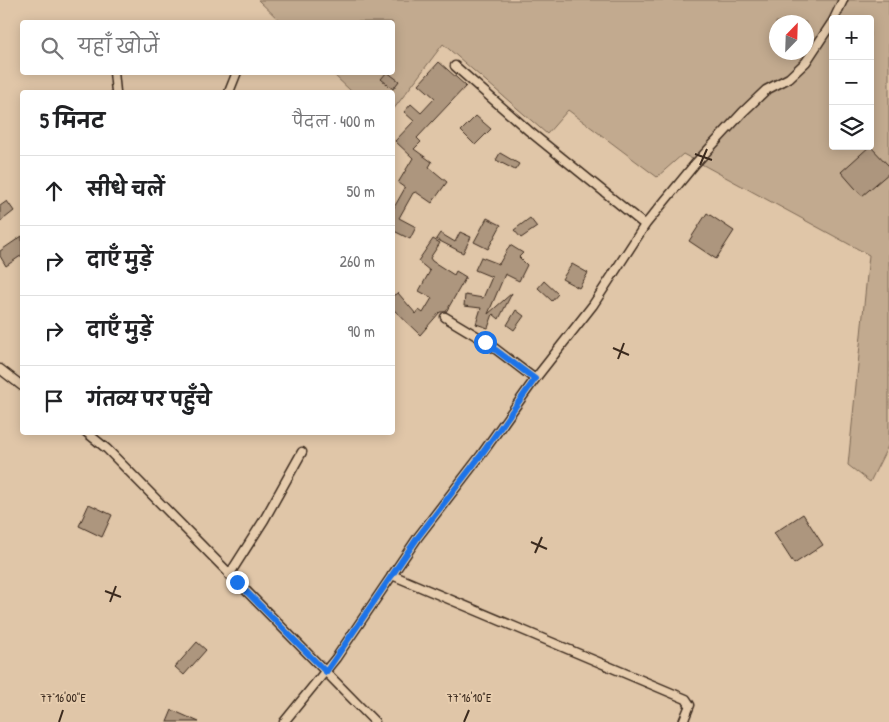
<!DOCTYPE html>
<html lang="hi">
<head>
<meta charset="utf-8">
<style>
  body { margin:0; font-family:"Patrick Hand","Playpen Sans Deva",sans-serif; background:#f6f6f6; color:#202124 }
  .controls { position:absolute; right:15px; top:15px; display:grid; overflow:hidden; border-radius:5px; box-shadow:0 2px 12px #0003 }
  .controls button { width:45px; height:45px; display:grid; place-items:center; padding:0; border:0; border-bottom:1px solid #e0e0e0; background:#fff; color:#202124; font:25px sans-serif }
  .compass { position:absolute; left:769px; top:15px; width:45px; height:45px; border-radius:50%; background:#fff; box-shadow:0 2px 12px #0003; rotate:23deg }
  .stop { position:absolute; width:15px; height:15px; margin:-11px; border:4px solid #1a73e8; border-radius:50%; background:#fff }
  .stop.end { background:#1a73e8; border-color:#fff; box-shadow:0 1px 5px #0008 }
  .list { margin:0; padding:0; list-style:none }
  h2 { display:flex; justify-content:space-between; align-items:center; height:65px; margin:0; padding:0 20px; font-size:21px }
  h2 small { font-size:16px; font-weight:400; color:#757577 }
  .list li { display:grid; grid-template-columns:32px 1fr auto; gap:15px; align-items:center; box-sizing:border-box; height:70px; padding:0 20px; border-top:1px solid #e0e0e0 }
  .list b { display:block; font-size:19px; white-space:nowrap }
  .list em { font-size:16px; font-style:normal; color:#757577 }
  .icon { flex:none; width:28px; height:28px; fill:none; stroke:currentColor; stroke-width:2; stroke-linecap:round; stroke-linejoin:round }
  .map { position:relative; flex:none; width:889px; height:722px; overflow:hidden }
  .search { position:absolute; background:#fff; box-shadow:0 2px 12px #0003; left:20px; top:20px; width:375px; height:55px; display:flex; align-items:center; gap:12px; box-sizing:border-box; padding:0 18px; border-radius:5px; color:#757577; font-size:19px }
  .panel { position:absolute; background:#fff; box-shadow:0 2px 12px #0003; left:20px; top:90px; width:375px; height:345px; border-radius:5px }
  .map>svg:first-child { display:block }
</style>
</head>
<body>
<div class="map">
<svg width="889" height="722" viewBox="0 0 889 722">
  <rect width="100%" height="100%" fill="#e0c6a8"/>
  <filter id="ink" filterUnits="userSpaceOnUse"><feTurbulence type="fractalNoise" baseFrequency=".02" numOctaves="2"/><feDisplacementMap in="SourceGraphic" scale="10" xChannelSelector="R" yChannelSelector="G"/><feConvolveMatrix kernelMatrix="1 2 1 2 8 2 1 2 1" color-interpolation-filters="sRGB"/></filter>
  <g filter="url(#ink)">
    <path fill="#c2aa8f" stroke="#7e6a56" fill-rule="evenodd" d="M258,0H889V444L870,482L848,465L869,255L683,154L657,177L568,110L547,134L443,44L393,110L392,92H352L332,73L392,72V22H281ZM833,19H870V146H833ZM776,22H806V52H776Z"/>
    <g fill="#ad967e" stroke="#3b2a1e">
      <path d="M439,62L466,86L417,138L421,142L414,149L432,162L429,167L447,182L432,203L416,192L413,193L399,218L416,227L410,239L392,230V211L405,188L398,183L413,158L395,141L414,121L404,112L411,104L421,113L435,98L419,84Z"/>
      <path d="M387,72L399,81L393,89L381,79Z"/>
      <path d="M476,116L491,129L475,145L461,131Z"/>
      <path d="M870,146L889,166V173L862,196L841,172Z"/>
      <path d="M500,153L519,164L515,170L496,160Z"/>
      <path d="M7,201L14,211L0,222V206Z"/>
      <path d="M707,213L734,231L716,259L689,241Z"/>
      <path d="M487,218L501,225L488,249L474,242Z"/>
      <path d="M530,218L537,227L521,238L514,230Z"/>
      <path d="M460,232L471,237L463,253L436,239L440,233L455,242Z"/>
      <path d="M22,236V255L6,266L0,256V251Z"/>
      <path d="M433,239L440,243L430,258L432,261L454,275L456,271L466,277L446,312H440L420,335L392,308V296L398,293L416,314L419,310L423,313L432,298L419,291L430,271L418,261Z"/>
      <path d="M510,245L523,253L519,257L527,265L519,281L505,274L488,314L512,293L499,319L493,314L488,328L476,324L481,308L464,306L465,295L483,298L492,277L475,270L481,257L499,264Z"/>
      <path d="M572,264L588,273L579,288L562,279Z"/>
      <path d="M544,281L558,294L552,301L538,288Z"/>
      <path d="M516,310L524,316L514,330L507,325Z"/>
      <path d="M89,504L112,515L102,537L79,526Z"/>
      <path d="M803,514L823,545L794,564L774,533Z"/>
      <path d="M197,642L206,650L184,675L175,667Z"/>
      <path d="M172,710L199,722H167Z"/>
    </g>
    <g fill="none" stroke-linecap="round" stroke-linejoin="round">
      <g stroke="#3b2a1e" stroke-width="11">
        <g id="minor">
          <path d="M834,19L843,0"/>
          <path d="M455,66L529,131L645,225"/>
          <path d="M114,72L116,92"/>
          <path d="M229,92L237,72"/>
          <path d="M445,317L485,341L535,379"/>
          <path d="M0,369L22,386"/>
          <path d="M86,432L107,449L375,722"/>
          <path d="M229,575L264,520L302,452"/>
          <path d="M392,575L686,699L690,705L683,722"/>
          <path d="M284,722L336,658L418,537L481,455L535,379L593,305L645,225L695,164L743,112L766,90L789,78L806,62L833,21"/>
        </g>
      </g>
      <use href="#minor" stroke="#e7cdae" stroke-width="8"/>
    </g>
  </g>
  <g fill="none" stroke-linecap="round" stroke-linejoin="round" filter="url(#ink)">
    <path stroke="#1a73e8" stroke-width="6" d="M237,582L326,672L418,537L481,455L535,379L485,342"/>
  </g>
  <path fill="none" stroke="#3b2a1e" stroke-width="2" d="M695,154L712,160M700,165L707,149M613,348L629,355M618,359L624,343M531,542L547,549M535,553L542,537M105,591L121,597M110,602L116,586M59,722L63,710M464,722L469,710"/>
  <g font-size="12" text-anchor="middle" fill="#3b2a1e" stroke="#e7cdae" stroke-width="4" stroke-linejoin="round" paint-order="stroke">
    <text x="63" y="702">77°16'00"E</text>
    <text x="469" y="702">77°16'10"E</text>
  </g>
</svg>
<div class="controls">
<button>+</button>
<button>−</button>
<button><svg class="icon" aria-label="layers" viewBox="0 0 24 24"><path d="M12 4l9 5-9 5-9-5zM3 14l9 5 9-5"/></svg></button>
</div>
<svg class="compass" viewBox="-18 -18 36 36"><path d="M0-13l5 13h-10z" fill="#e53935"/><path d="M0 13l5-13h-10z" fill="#757577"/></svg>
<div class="stop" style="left:485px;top:342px"></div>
<div class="stop end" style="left:237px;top:582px"></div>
<div class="search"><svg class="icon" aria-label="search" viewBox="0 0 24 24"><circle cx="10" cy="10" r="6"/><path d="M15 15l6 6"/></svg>यहाँ खोजें</div>
<section class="panel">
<h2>5 मिनट<small>पैदल · 400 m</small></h2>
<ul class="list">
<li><svg class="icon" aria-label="ahead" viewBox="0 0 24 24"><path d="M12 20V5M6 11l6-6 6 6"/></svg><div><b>सीधे चलें</b></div><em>50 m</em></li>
<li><svg class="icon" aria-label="right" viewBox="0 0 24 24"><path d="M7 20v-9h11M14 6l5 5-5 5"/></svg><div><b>दाएँ मुड़ें</b></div><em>260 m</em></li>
<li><svg class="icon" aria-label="right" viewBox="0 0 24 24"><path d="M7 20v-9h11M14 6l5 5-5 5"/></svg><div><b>दाएँ मुड़ें</b></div><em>90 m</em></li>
<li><svg class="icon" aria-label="arrive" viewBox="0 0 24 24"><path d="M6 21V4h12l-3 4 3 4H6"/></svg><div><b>गंतव्य पर पहुँचे</b></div></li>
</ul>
</section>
</div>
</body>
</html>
